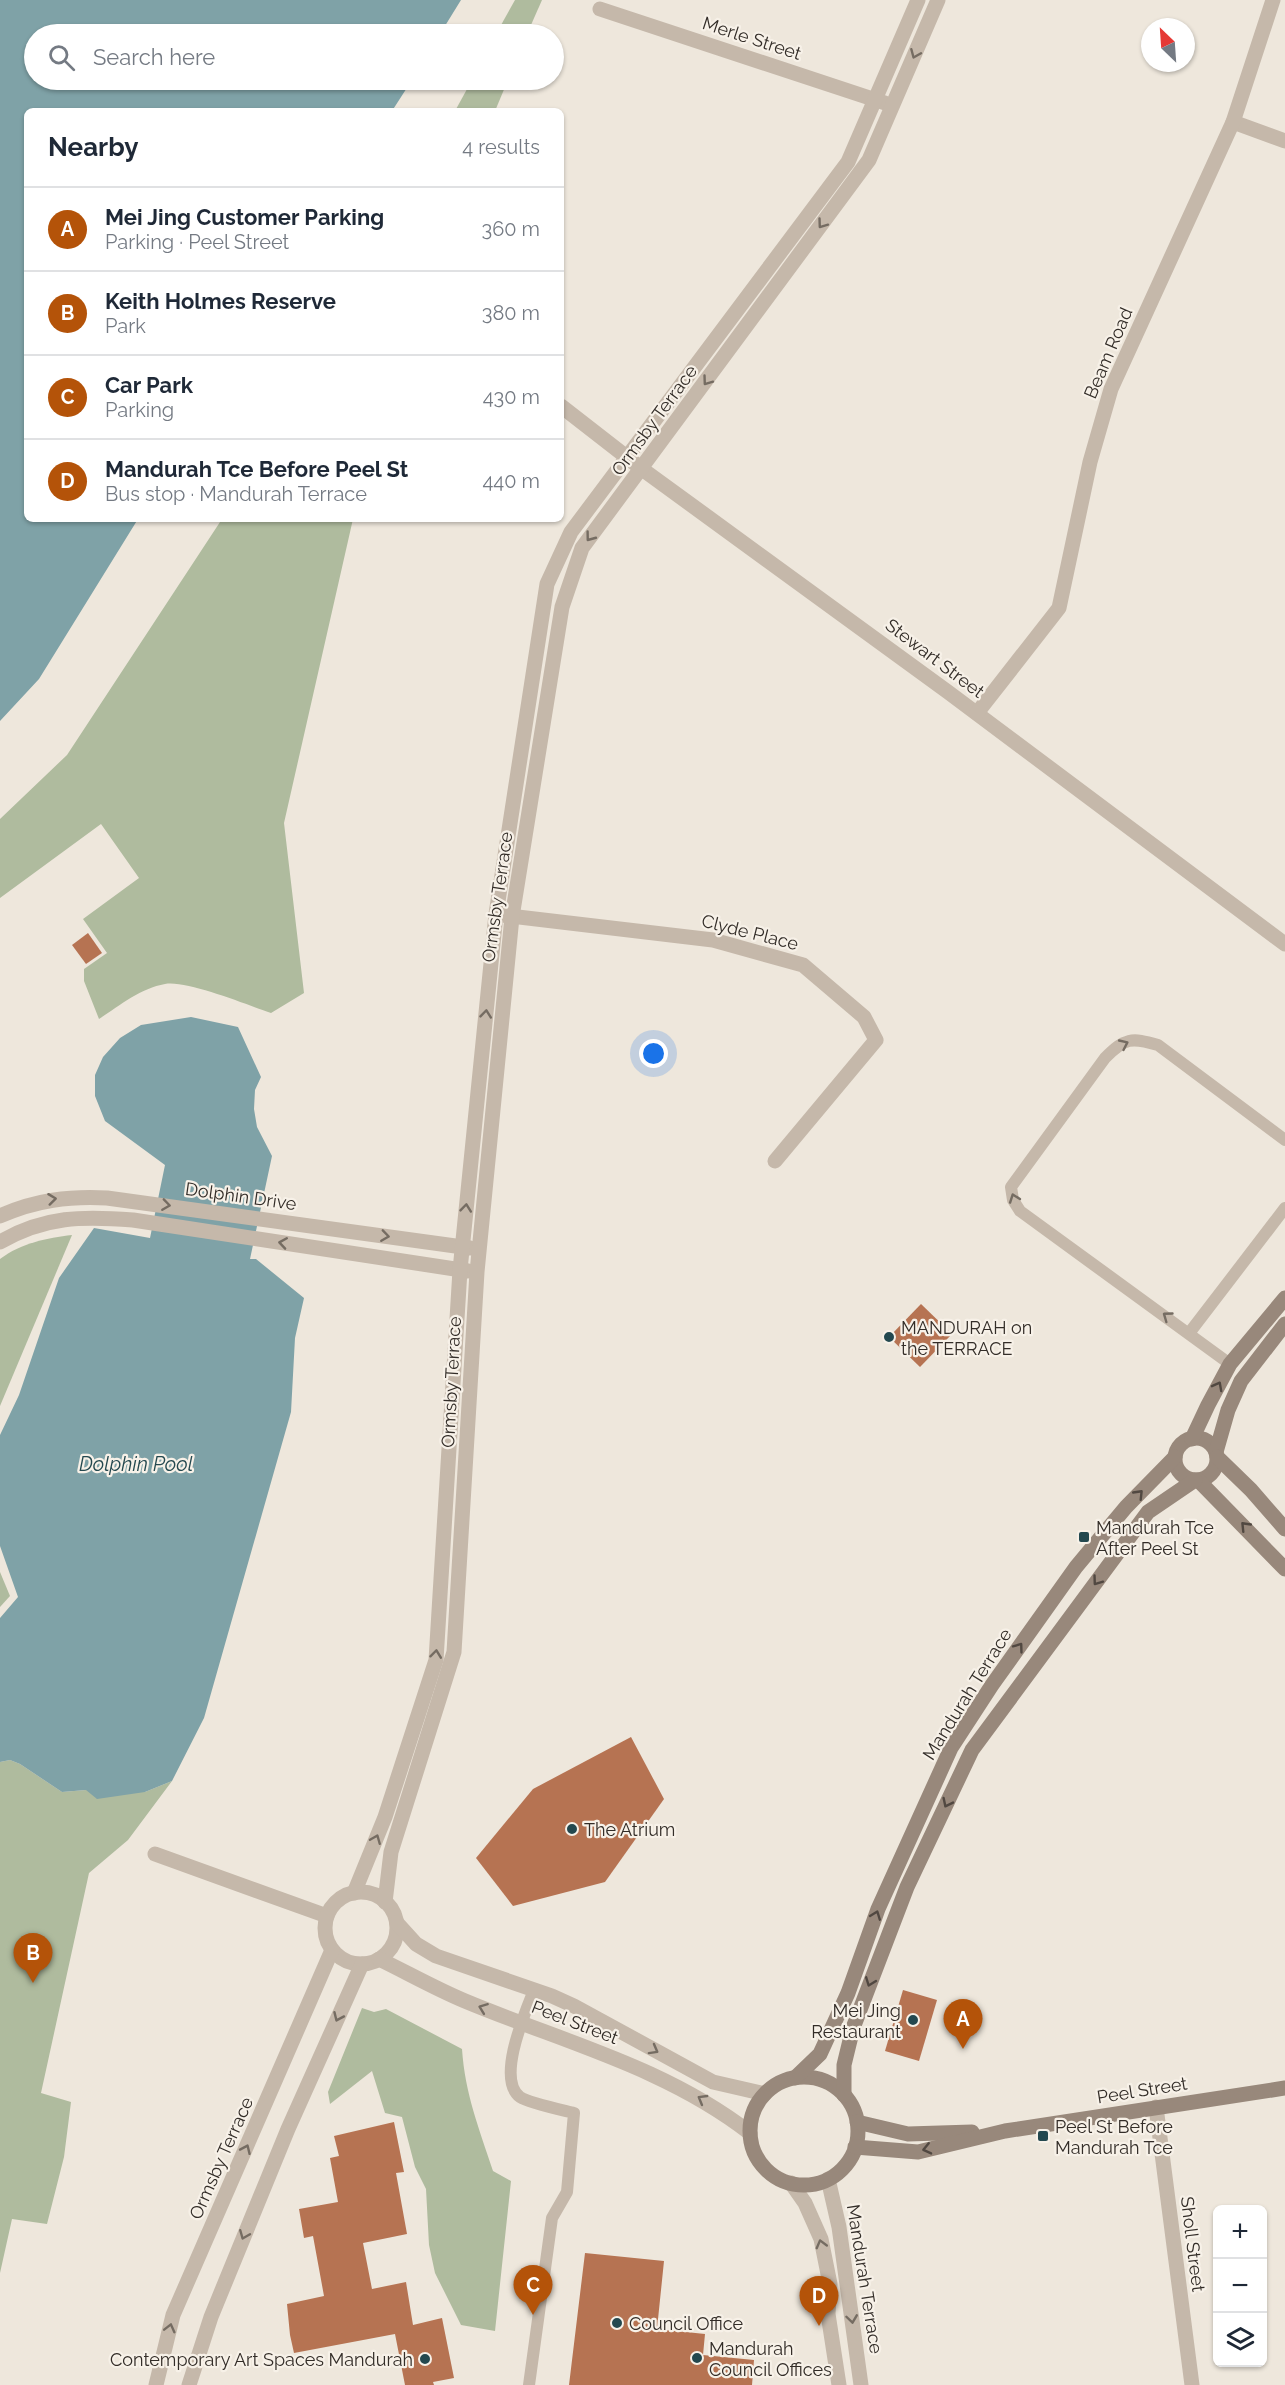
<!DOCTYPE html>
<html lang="en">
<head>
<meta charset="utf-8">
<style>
  body { margin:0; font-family:Raleway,sans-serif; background:#f2f2f3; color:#1f2937 }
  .controls { position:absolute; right:18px; bottom:18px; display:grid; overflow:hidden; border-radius:9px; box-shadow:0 2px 4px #0004 }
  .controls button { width:54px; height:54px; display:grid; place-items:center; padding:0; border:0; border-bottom:2px solid #e0e1e3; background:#fff; color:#1f2937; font:30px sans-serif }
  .compass { position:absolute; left:1141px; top:18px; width:54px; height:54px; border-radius:50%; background:#fff; box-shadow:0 2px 4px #0004; rotate:335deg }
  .you { position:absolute; left:654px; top:1054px; width:21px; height:21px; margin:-15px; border:4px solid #fff; border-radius:50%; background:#1a73e8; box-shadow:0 0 0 9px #1a73e833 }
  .badge { display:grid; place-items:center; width:39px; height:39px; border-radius:50%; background:#b45309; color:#fff; font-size:20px; font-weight:700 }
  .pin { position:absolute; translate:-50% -50px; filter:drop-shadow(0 2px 3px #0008) }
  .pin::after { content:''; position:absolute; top:32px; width:21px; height:18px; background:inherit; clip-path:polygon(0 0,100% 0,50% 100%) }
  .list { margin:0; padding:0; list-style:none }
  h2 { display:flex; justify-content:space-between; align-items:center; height:78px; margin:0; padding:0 24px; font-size:26px }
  h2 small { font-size:20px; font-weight:400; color:#747a83 }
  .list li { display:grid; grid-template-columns:39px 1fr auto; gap:18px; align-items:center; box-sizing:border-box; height:84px; padding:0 24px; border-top:2px solid #e0e1e3 }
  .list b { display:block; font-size:22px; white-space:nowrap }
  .list p { margin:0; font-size:20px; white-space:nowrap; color:#747a83 }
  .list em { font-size:20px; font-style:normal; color:#747a83 }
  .icon { flex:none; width:33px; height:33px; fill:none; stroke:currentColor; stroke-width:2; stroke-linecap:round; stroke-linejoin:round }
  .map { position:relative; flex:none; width:1285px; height:2385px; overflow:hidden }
  .search { position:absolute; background:#fff; box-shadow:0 2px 4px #0004; left:24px; top:24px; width:540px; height:66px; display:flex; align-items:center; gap:15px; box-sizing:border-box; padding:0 21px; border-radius:33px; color:#747a83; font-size:22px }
  .panel { position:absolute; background:#fff; box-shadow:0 2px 4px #0004; left:24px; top:108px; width:540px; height:414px; border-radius:9px }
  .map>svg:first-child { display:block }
</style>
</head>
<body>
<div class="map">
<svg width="1285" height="2385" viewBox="0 0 1285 2385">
  <rect width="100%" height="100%" fill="#eee7dc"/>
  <g fill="#afbb9e">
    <path d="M515,0H542L527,34H496Z"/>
    <path d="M472,80H508L495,111H455Z"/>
    <path d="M222,519H353L284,823L304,993L271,1013C247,1005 187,980 165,984C141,988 119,1006 99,1019L84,981V969L107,953L83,919L139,878L101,824L0,898V819L67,755Z"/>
    <path d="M72,1235L0,1406V1259C21,1243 47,1238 72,1235Z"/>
    <path d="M0,1572L10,1596L0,1607Z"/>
    <path d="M10,1760L20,1764L62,1792L86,1790L145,1792L172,1781L128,1840L89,1873L41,2093L71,2102L64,2157L47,2224L12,2219L0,2273V1762Z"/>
    <path d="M362,2008L374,2012L386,2009L462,2049C465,2094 479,2128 493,2171L511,2181L495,2331L461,2325L435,2273L429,2245L426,2189L415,2167L402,2117L385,2113L372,2071L330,2104L328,2092Z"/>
  </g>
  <g fill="#7fa2a7">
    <path d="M0,0H461L440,34H34V80H412L392,111H27V519H138L39,679L0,721Z"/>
    <path d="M191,1017L238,1027L261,1077L255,1090L254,1109L257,1127L272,1156L250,1259H256L304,1298L295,1338L291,1412L204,1718L172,1781L145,1792L97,1799L86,1790L62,1792L20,1764L10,1760L0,1762V1618L18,1597L0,1546V1435L19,1395L59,1278L94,1228L150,1238L165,1165L105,1121L95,1096V1075L103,1057L120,1038L141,1025Z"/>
  </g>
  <g fill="#b67352">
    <path d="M88,933L102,953L86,964L72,945Z"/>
    <path d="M921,1304L952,1334L920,1367L889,1337Z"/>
    <path d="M631,1737L664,1799L605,1882L513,1906L476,1858L533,1789Z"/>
    <path d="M903,1990L937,2000L919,2061L885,2051Z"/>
    <path d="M394,2122L404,2172L396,2173L407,2234L363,2243L372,2289L406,2282L413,2325L442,2318L454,2378L433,2382L434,2385H405L395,2334L294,2353L290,2335L287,2304L324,2296L313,2236L304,2238L299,2209L338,2202L330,2158L339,2156L334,2136Z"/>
    <path d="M585,2253L664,2261L657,2329L705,2334L703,2355L754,2360L752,2385H569Z"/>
  </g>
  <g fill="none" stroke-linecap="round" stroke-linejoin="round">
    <g stroke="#c5b8aa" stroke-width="12">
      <path d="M1190,1332L1285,1208"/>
      <path d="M1230,1364L1020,1211L1013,1200L1011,1187L1105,1058C1125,1038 1131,1037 1158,1045L1285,1140"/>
      <path d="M529,2385L552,2218L567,2192L574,2113C562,2110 529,2103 520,2097C496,2079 525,2013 534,1990"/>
    </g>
    <g stroke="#c5b8aa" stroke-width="15">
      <path d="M600,9L885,103"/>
      <path d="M1233,122L1285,141"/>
      <path d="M561,406L642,469L948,692L1285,944"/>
      <path d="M977,713L1059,608L1090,462L1111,389L1233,122L1273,0"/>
      <path d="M502,915L713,940L803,965L864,1017L876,1040L775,1161"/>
      <path d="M0,1216C36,1200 69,1196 107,1198L470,1248"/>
      <path d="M0,1242C45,1216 83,1216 133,1220L468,1271"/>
      <path d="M155,1854L327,1916"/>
      <circle cx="361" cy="1928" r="36"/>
      <path d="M354,1893L385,1817L436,1660L460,1270L496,914L547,584L571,532L848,162L918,0"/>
      <path d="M385,1902L391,1852L454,1652L477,1272L512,917L562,607L582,548L869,160L938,0"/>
      <path d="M1156,2107L1192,2385"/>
      <path d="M156,2385L173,2315L332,1950"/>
      <path d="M189,2385L211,2317L288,2129L362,1964"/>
    </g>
    <g stroke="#c5b8aa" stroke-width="15">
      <path d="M397,1923L416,1944L436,1956L552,1996L574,2006L713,2082L765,2094"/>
      <path d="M379,1959C408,1973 436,1989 465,2001C563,2042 665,2067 750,2133"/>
      <path d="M828,2179L839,2227L861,2385"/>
      <path d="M791,2183L805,2203L821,2239L830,2284L828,2314L839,2385"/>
    </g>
    <g stroke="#98887b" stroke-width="15">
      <circle cx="1196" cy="1459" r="21"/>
      <path d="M1192,1439L1208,1405L1230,1364L1285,1298"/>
      <path d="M1216,1452L1228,1410L1241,1381L1285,1324"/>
      <path d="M1217,1457L1251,1490L1285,1529"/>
      <path d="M1198,1480L1285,1569"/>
      <circle cx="804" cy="2131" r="54"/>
      <path d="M795,2078L820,2054L848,1993L878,1909L951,1748L992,1685L1076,1567L1126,1507L1175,1457"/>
      <path d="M844,2095V2065L853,2028L907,1887L972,1750L1148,1512L1195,1480"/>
      <path d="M857,2122L908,2134L972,2132"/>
      <path d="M855,2147L918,2152L1005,2131L1285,2088"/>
    </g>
  </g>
  <defs><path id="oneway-chevron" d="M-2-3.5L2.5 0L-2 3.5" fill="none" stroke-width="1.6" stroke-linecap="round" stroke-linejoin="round" transform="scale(1.5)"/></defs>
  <g stroke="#756c62">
    <use href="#oneway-chevron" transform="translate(915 54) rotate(113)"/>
    <use href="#oneway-chevron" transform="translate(822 224) rotate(126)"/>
    <use href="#oneway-chevron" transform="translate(707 381) rotate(126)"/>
    <use href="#oneway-chevron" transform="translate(590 537) rotate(127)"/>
    <use href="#oneway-chevron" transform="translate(486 1014) rotate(-84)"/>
    <use href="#oneway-chevron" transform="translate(1124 1044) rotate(-25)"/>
    <use href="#oneway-chevron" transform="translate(1014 1198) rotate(-110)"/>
    <use href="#oneway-chevron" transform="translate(52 1199) rotate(-7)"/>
    <use href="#oneway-chevron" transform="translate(166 1205) rotate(8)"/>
    <use href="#oneway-chevron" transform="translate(466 1208) rotate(-84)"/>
    <use href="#oneway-chevron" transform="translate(385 1236) rotate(8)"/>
    <use href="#oneway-chevron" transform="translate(283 1243) rotate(-171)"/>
    <use href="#oneway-chevron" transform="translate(1167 1316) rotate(-144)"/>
    <use href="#oneway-chevron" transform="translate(436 1654) rotate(-83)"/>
    <use href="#oneway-chevron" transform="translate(376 1839) rotate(-68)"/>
    <use href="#oneway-chevron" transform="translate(483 2008) rotate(-159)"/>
    <use href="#oneway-chevron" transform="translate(338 2017) rotate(114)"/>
    <use href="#oneway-chevron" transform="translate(654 2050) rotate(29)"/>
    <use href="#oneway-chevron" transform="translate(702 2099) rotate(-150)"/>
    <use href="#oneway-chevron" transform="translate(246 2149) rotate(-66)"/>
    <use href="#oneway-chevron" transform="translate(244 2235) rotate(112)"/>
    <use href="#oneway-chevron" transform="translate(821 2244) rotate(-105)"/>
    <use href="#oneway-chevron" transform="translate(852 2319) rotate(82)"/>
    <use href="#oneway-chevron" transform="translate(170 2328) rotate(-76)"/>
  </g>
  <g stroke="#514841">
    <use href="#oneway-chevron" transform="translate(1218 1386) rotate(-62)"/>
    <use href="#oneway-chevron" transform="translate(1139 1494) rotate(-46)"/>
    <use href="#oneway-chevron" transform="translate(1245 1526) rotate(-134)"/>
    <use href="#oneway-chevron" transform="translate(1097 1581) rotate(126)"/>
    <use href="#oneway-chevron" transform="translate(1019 1647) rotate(-54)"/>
    <use href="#oneway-chevron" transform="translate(947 1803) rotate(116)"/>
    <use href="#oneway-chevron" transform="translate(876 1915) rotate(-69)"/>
    <use href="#oneway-chevron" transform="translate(870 1982) rotate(111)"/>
    <use href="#oneway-chevron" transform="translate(927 2149) rotate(167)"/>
  </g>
  <g fill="#23484f" stroke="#f7f1e8" stroke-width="2">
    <circle cx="889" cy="1337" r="6"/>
    <rect x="1078" y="1531" width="12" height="12" rx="3"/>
    <circle cx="572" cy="1829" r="6"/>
    <circle cx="913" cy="2020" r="6"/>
    <rect x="1037" y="2130" width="12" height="12" rx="3"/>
    <circle cx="617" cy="2323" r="6"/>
    <circle cx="697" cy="2358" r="6"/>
    <circle cx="425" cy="2359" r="6"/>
  </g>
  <g text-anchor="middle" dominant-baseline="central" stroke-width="4.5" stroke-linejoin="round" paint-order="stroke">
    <g font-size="18" fill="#332d28" stroke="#f7f1e8">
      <text transform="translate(752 38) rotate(18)">Merle Street</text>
      <text transform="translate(1108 353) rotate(-67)">Beam Road</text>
      <text transform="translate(654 420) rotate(-54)">Ormsby Terrace</text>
      <text transform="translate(935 658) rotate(37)">Stewart Street</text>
      <text transform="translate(497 897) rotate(-82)">Ormsby Terrace</text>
      <text transform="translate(750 932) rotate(14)">Clyde Place</text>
      <text transform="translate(241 1196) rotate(8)">Dolphin Drive</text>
      <text transform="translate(451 1382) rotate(-87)">Ormsby Terrace</text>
      <text transform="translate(967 1694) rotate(-58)">Mandurah Terrace</text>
      <text transform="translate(575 2022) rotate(21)">Peel Street</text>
      <text transform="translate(1142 2090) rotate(-9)">Peel Street</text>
      <text transform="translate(221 2158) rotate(-66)">Ormsby Terrace</text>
      <text transform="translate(1193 2244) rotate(83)">Sholl Street</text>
      <text transform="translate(865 2279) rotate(81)">Mandurah Terrace</text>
    </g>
    <g font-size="18" fill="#332d28" stroke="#f7f1e8" text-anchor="start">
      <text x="901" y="1327">MANDURAH on<tspan x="901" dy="21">the TERRACE</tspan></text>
      <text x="1096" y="1527">Mandurah Tce<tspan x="1096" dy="21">After Peel St</tspan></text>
      <text x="584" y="1829">The Atrium</text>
      <text x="901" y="2010" text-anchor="end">Mei Jing<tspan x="901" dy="21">Restaurant</tspan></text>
      <text x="1055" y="2126">Peel St Before<tspan x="1055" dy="21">Mandurah Tce</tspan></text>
      <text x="629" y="2323">Council Office</text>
      <text x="709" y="2348">Mandurah<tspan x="709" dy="21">Council Offices</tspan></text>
      <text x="413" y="2359" text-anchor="end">Contemporary Art Spaces Mandurah</text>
    </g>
    <g font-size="20" font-style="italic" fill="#23484f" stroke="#f7f1e8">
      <text x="136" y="1464">Dolphin Pool</text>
    </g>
  </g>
</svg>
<div class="controls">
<button>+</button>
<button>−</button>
<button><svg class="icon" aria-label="layers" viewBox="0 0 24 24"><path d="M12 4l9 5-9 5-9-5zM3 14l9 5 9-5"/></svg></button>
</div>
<svg class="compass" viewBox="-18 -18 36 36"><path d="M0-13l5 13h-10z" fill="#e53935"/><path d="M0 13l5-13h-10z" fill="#747a83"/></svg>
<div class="you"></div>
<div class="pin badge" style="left:963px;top:2049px">A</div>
<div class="pin badge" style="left:33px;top:1983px">B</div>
<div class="pin badge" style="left:533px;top:2315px">C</div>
<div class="pin badge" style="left:819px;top:2326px">D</div>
<div class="search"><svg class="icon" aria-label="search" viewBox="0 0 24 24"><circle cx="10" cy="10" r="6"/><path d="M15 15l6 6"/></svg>Search here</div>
<section class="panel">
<h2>Nearby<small>4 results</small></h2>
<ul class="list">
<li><span class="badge">A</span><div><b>Mei Jing Customer Parking</b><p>Parking · Peel Street</p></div><em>360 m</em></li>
<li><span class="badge">B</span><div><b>Keith Holmes Reserve</b><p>Park</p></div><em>380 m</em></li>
<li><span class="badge">C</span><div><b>Car Park</b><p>Parking</p></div><em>430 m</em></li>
<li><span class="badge">D</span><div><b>Mandurah Tce Before Peel St</b><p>Bus stop · Mandurah Terrace</p></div><em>440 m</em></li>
</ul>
</section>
</div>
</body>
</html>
